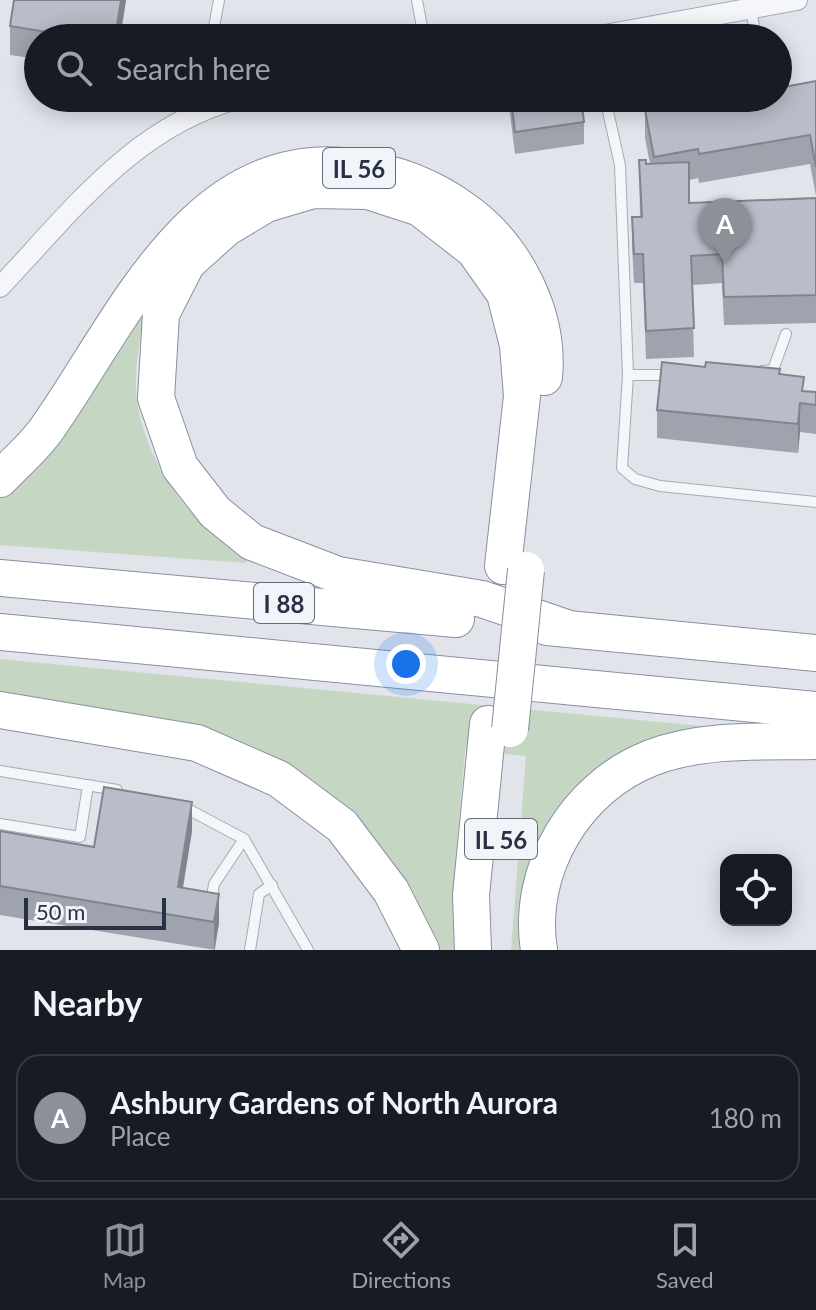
<!DOCTYPE html>
<html lang="en">
<head>
<meta charset="utf-8">
<style>
  body { margin:0; font-family:Lato,sans-serif; background:#20242c; color:#f1f3f6 }
  .controls { position:absolute; right:24px; bottom:24px; display:grid; overflow:hidden; border-radius:16px; box-shadow:0 4px 20px #0003 }
  .controls button { width:72px; height:72px; display:grid; place-items:center; padding:0; border:0; border-bottom:2px solid #363941; background:#171b24; color:#f1f3f6; font:40px sans-serif }
  .scale { position:absolute; left:24px; bottom:20px; width:142px; box-sizing:border-box; padding-left:8px; border:4px solid #283044; border-top:0; font-size:22px; line-height:28px; white-space:nowrap; color:#283044; -webkit-text-stroke:6px #f1f4f8; paint-order:stroke }
  .you { position:absolute; left:406px; top:664px; width:28px; height:28px; margin:-20px; border:6px solid #fff; border-radius:50%; background:#1a73e8; box-shadow:0 0 0 12px #1a73e833 }
  .badge { display:grid; place-items:center; width:52px; height:52px; border-radius:50%; background:#8c9099; color:#fff; font-size:26px; font-weight:700 }
  .pin { position:absolute; translate:-50% -66px; filter:drop-shadow(0 2px 4px #0008) }
  .pin::after { content:''; position:absolute; top:42px; width:28px; height:24px; background:inherit; clip-path:polygon(0 0,100% 0,50% 100%) }
  .list { margin:0; padding:0; list-style:none }
  h2 { display:flex; justify-content:space-between; align-items:center; height:104px; margin:0; padding:0 32px; font-size:34px }
  h2 small { font-size:26px; font-weight:400; color:#9ea1a6 }
  .list li { display:grid; grid-template-columns:52px 1fr auto; gap:24px; align-items:center; box-sizing:border-box; height:128px; margin:0 16px 16px; padding:0 16px; border:2px solid #363941; border-radius:24px }
  .list b { display:block; font-size:30px; white-space:nowrap }
  .list p { margin:0; font-size:26px; white-space:nowrap; color:#9ea1a6 }
  .list em { font-size:26px; font-style:normal; color:#9ea1a6 }
  .icon { flex:none; width:44px; height:44px; fill:none; stroke:currentColor; stroke-width:2; stroke-linecap:round; stroke-linejoin:round }
  .map { position:relative; flex:none; width:816px; height:950px; overflow:hidden }
  .search { position:absolute; background:#171b24; box-shadow:0 4px 20px #0003; left:24px; right:24px; top:24px; height:88px; display:flex; align-items:center; gap:20px; box-sizing:border-box; padding:0 28px; border-radius:44px; color:#9ea1a6; font-size:30px }
  .sheet { height:248px; background:#171b24 }
  nav { display:flex; justify-content:space-around; align-items:center; box-sizing:border-box; height:112px; border-top:2px solid #363941; background:#171b24; font-size:22px; color:#9ea1a6 }
  nav a { display:grid; justify-items:center; gap:4px }
  nav .on { color:#8c9099 }
  .map>svg:first-child { display:block }
</style>
</head>
<body>
<div class="map">
<svg width="816" height="950" viewBox="0 0 816 950">
  <rect width="100%" height="100%" fill="#e1e4eb"/>
  <g fill="#c5d6c2">
    <path d="M148,298C142,328 135,358 136,389C138,435 166,489 199,520C213,534 231,546 247,558L246,563L0,545V493Z"/>
    <path d="M0,659L712,727L593,778L524,950H511L526,756L465,750L453,890L455,950H439L340,805L0,696Z"/>
  </g>
  <g fill="none" stroke-linecap="round" stroke-linejoin="round">
    <g stroke="#a6aab6" stroke-width="12">
      <g id="service">
        <path d="M417,0L424,38"/>
        <path d="M751,9L756,38"/>
        <path d="M212,38L219,0"/>
        <path d="M605,98L620,165L628,375L622,468L635,479L660,486L816,502"/>
        <path d="M762,371L773,370L786,334"/>
        <path d="M628,375H674"/>
        <path d="M0,771L117,790"/>
        <path d="M182,806L244,839L308,950"/>
        <path d="M0,824L80,837L88,785"/>
        <path d="M211,903L214,884L244,839"/>
        <path d="M250,950L259,894L272,885"/>
      </g>
    </g>
    <g stroke="#a6aab6" stroke-width="22">
      <g id="minor">
        <path d="M588,38L797,0"/>
        <path d="M0,287C71,212 135,125 240,98"/>
      </g>
    </g>
    <g stroke="#8790a3" stroke-width="38">
      <g id="motorway">
        <path d="M0,479C15,463 33,448 46,430C121,325 194,145 353,167C394,172 430,185 464,210C515,246 550,314 544,377"/>
        <path d="M503,566L522,396L518,345L505,294L474,250L420,208L368,191L313,190L266,204L226,228L187,263L161,314L156,398L180,467L215,512L252,542L338,575L482,599L569,629"/>
        <path d="M0,578L456,619"/>
        <path d="M547,627L816,653"/>
        <path d="M0,632L816,710"/>
        <path d="M0,710L197,743L279,779L342,826L391,891L421,950"/>
        <path d="M473,950L471,895L488,724"/>
        <path d="M539,950C526,870 576,787 651,758C702,738 763,742 816,741"/>
      </g>
    </g>
    <use href="#service" stroke="#f4f6f9" stroke-width="10"/>
    <use href="#minor" stroke="#f4f6f9" stroke-width="20"/>
    <use href="#motorway" stroke="#fff" stroke-width="36"/>
    <g stroke="#8790a3" stroke-width="38" stroke-linecap="butt">
      <path id="motorway-bridge" d="M510,729L526,570"/>
    </g>
    <use href="#motorway-bridge" stroke="#fff" stroke-width="36"/>
  </g>
  <g fill="#9ea3ad">
    <path d="M126,0L120,38H38V59L10,55V26Z"/>
    <path d="M816,81V196L810,164L699,183L698,178L689,180V203L816,198V323L724,325L722,283L692,285L694,357L646,359L643,283H634L632,246V217H640L639,160L646,164H650L645,138V110Z"/>
    <path d="M508,98H581L584,122V144L515,154Z"/>
    <path d="M705,367L780,374L804,391L816,392V434L800,432L798,453L657,438V410Z"/>
    <path d="M0,831L94,847L192,831L183,888L219,923L215,950L0,915Z"/>
  </g>
  <g fill="#81848d">
    <path d="M121,0H126L120,38H115Z"/>
    <path d="M800,403V432L798,453V424Z"/>
    <path d="M192,802V831L178,916V887Z"/>
    <path d="M219,894V923L214,950V922Z"/>
  </g>
  <g fill="#b8bdc9" stroke="#81848d" stroke-width="2">
    <path d="M14,0H121L115,38H82L10,26Z"/>
    <path d="M816,81V167L810,135L699,154L698,149L654,157L645,110L716,98H778V88Z"/>
    <path d="M511,98H581L584,122L515,132Z"/>
    <path d="M639,160H646V164L689,162V203L816,198V295L724,297L722,254L691,256L694,328L646,331L643,254H634L632,217H642Z"/>
    <path d="M662,362L705,367L706,362L780,369L779,374L804,377L802,391L816,392V405L800,403L798,424L657,410Z"/>
    <path d="M104,787L192,802L178,887L219,894L214,922L0,886V831L94,847Z"/>
  </g>
  <g text-anchor="middle" dominant-baseline="central" stroke-width="7" stroke-linejoin="round" paint-order="stroke">
    <g fill="#f1f4f8" stroke="#646b7a" stroke-width="2">
      <rect x="323" y="148" width="72" height="40" rx="6"/>
      <rect x="254" y="583" width="60" height="40" rx="6"/>
      <rect x="465" y="819" width="72" height="40" rx="6"/>
    </g>
    <g font-size="24" font-weight="bold" fill="#283044">
      <text x="359" y="168">IL 56</text>
      <text x="284" y="603">I 88</text>
      <text x="501" y="839">IL 56</text>
    </g>
  </g>
</svg>
<div class="controls">
<button><svg class="icon" aria-label="locate" viewBox="0 0 24 24"><circle cx="12" cy="12" r="6"/><path d="M12 2v4M12 18v4M2 12h4M18 12h4"/></svg></button>
</div>
<div class="scale">50 m</div>
<div class="you"></div>
<div class="pin badge" style="left:725px;top:264px">A</div>
<div class="search"><svg class="icon" aria-label="search" viewBox="0 0 24 24"><circle cx="10" cy="10" r="6"/><path d="M15 15l6 6"/></svg>Search here</div>
</div>
<section class="sheet">
<h2>Nearby<small></small></h2>
<ul class="list">
<li><span class="badge">A</span><div><b>Ashbury Gardens of North Aurora</b><p>Place</p></div><em>180 m</em></li>
</ul>
</section>
<nav>
<a class="on"><svg class="icon" aria-label="map" viewBox="0 0 24 24"><path d="M3 6l6-2 6 2 6-2v14l-6 2-6-2-6 2zM9 4v14M15 6v14"/></svg>Map</a>
<a><svg class="icon" aria-label="directions" viewBox="0 0 24 24"><path d="M12 3l9 9-9 9-9-9zM9 14v-3h6M13 9l2 2-2 2"/></svg>Directions</a>
<a><svg class="icon" aria-label="saved" viewBox="0 0 24 24"><path d="M7 4h10v16l-5-4-5 4z"/></svg>Saved</a>
</nav>
</body>
</html>
